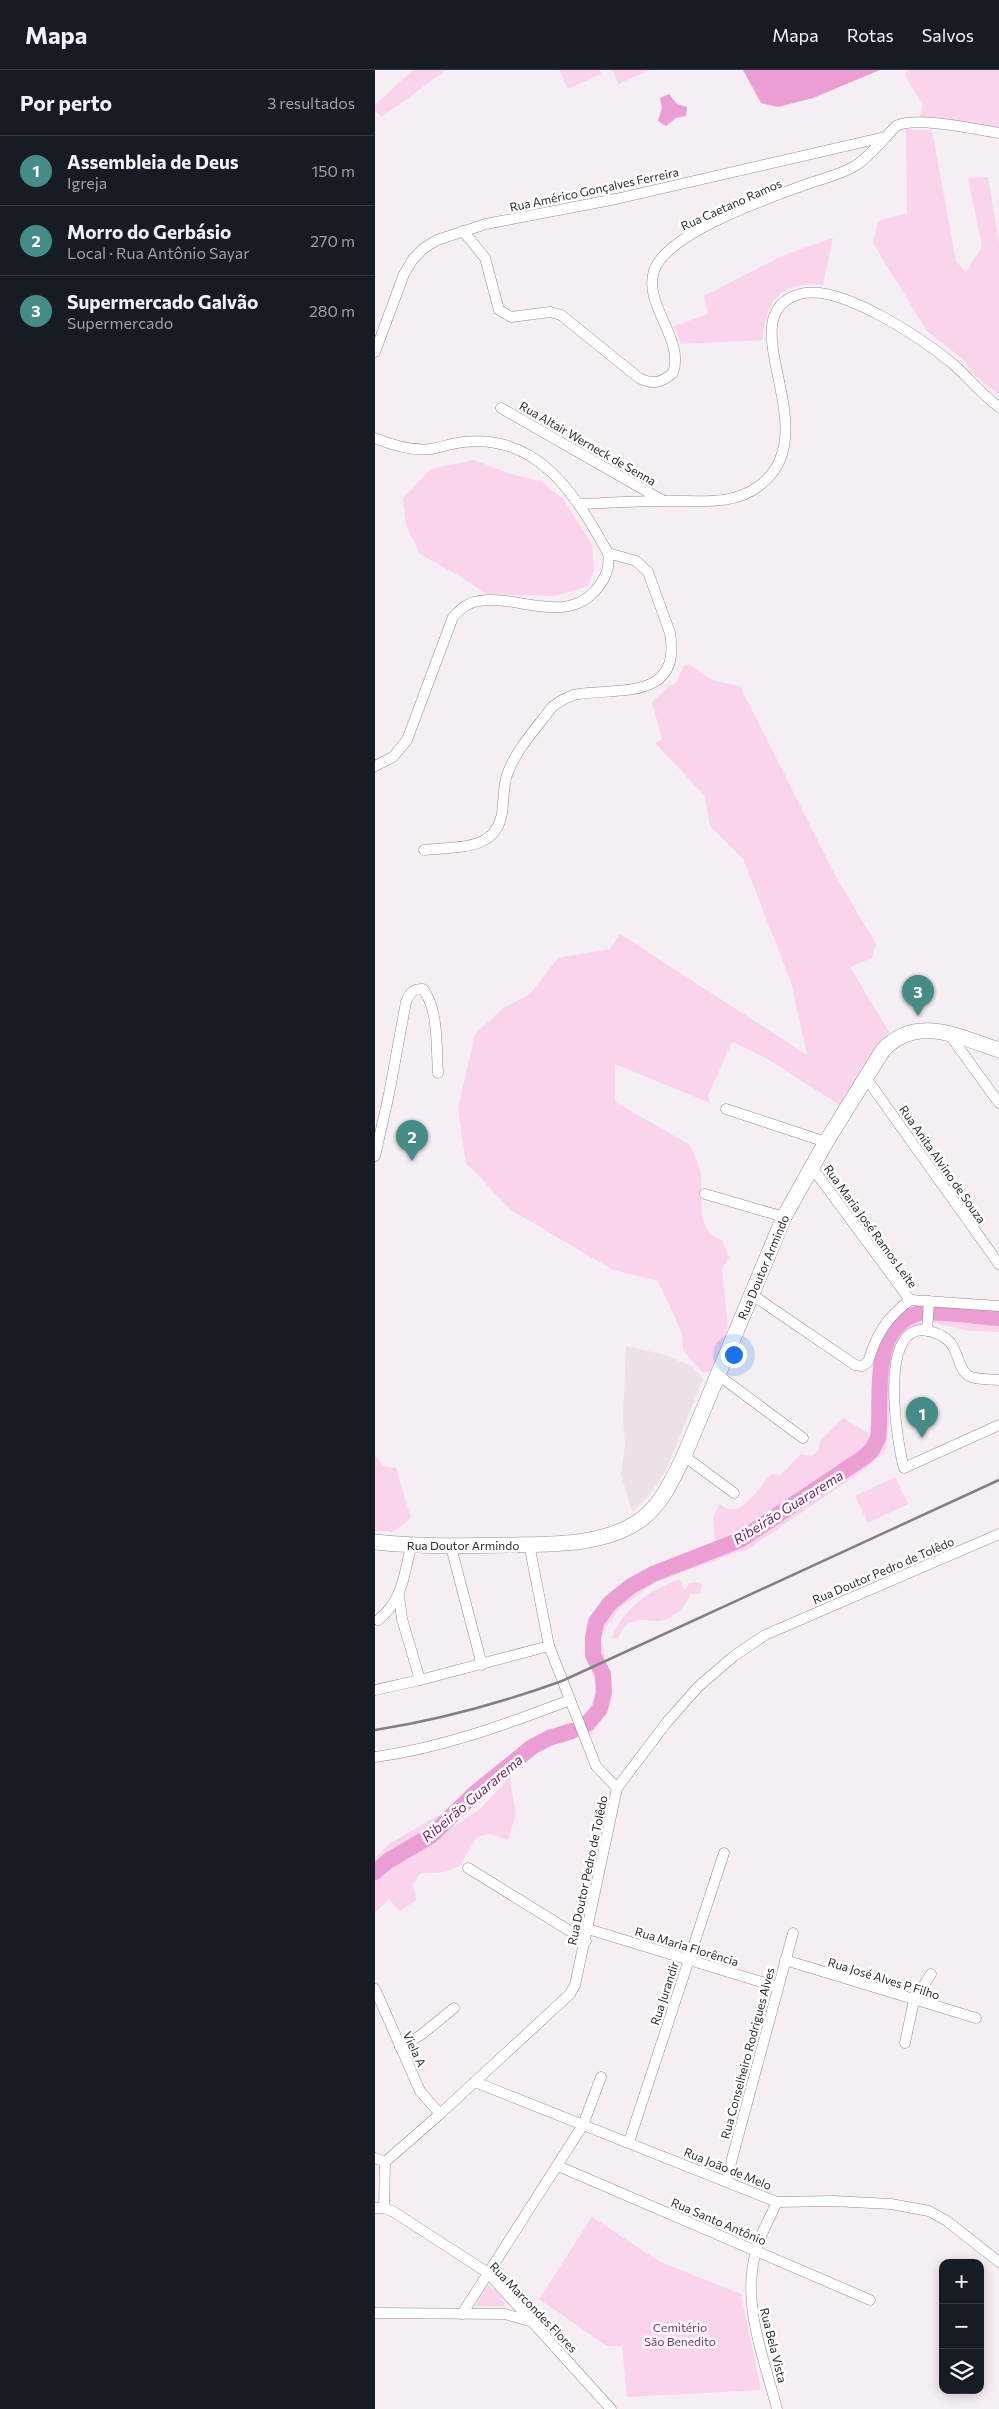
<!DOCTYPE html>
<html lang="pt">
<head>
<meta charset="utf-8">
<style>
  body { margin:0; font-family:Commissioner,sans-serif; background:#242831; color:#f1f3f6 }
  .controls { position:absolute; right:15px; bottom:15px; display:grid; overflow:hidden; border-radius:10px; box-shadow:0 2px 12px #0003 }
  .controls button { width:45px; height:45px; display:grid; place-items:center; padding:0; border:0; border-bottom:1px solid #363941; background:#171b24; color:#f1f3f6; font:25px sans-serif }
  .you { position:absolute; left:358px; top:1284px; width:18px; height:18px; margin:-12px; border:4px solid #fff; border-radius:50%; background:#1a73e8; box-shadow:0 0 0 8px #1a73e833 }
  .badge { display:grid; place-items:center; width:32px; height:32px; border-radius:50%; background:#458c86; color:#fff; font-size:16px; font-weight:700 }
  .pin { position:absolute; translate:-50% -41px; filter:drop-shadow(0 1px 2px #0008) }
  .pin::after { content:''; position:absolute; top:26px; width:18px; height:15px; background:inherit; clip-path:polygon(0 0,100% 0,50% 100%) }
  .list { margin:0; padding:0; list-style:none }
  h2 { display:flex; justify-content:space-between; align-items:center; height:65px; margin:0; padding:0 20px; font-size:21px }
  h2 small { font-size:16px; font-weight:400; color:#9ea1a6 }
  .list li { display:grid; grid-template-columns:32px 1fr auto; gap:15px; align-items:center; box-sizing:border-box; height:70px; padding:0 20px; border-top:1px solid #363941 }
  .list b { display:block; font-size:19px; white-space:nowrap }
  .list p { margin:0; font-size:16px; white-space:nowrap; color:#9ea1a6 }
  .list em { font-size:16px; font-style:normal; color:#9ea1a6 }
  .icon { flex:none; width:28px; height:28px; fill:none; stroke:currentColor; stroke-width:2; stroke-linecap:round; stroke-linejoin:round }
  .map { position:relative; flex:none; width:624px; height:2339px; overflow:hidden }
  header { display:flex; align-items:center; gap:30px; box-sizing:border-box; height:70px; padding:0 25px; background:#171b24; border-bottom:1px solid #363941 }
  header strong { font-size:24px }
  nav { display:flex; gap:28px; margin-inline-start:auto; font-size:18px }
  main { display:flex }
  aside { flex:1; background:#171b24 }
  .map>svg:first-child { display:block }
</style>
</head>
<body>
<header>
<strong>Mapa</strong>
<nav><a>Mapa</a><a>Rotas</a><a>Salvos</a></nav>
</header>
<main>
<aside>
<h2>Por perto<small>3 resultados</small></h2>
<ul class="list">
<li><span class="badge">1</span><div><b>Assembleia de Deus</b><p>Igreja</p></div><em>150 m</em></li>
<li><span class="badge">2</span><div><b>Morro do Gerbásio</b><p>Local · Rua Antônio Sayar</p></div><em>270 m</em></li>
<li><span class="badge">3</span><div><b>Supermercado Galvão</b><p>Supermercado</p></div><em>280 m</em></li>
</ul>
</aside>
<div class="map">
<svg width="624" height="2339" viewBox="0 0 624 2339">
  <rect width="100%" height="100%" fill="#f5eef3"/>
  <path fill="#eee0e9" d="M251,1276L290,1285L318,1297L328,1309L292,1398L275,1424L257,1442L246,1404L250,1376L248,1348Z"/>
  <g fill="#fad4ed">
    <path d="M38,0H71L7,47L0,41V35Z"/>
    <path d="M184,0H225L226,4L193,19Z"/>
    <path d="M237,0H275L243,14Z"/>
    <path d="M533,0H624V62L543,52L548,36L530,5Z"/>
    <path d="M531,59L557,61L581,191L591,203L607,176L593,108L613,107L624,173V325L597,303L589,290L552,261L498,173L503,151L532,143Z"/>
    <path d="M458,168L448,215C406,211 390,230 388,270L306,274L299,256L333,244L329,226L409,185Z"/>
    <path d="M99,390L142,406L166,411L188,429L217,474L219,500L213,516L181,526L111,524L81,504L45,484L31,455L28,428L56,399Z"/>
    <path d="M314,594L337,610L365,616L460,805L501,874L497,888L475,897L514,962L465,1035L389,987L357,972L333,1026L335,1033L240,994V1032L315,1075C319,1084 324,1095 326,1105C329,1128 319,1162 347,1170L354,1187L347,1200L353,1256L340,1300L328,1303L308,1280L307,1263L283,1211L238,1200L136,1140L91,1093L83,1039L100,964L127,939L155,924L183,888L235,879L245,864L432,985L416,912L368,789L335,756L330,726L280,673L287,669L277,632L294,616L300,614L309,596Z"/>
    <path d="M548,1237V1254C502,1268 518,1324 513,1362C512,1367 512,1373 511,1378C506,1387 496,1394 489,1400L374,1478L281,1512L246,1537L232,1555L226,1569L230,1587L214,1594C213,1579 212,1563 218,1548C220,1542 227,1535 232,1530C261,1499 301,1488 340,1473L338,1447L345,1434C364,1454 384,1417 396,1404L406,1405L426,1384L436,1386L444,1380L445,1371L468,1348L493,1363L495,1368C508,1321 477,1248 548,1237Z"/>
    <path d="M556,1237L624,1241V1262L594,1261L556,1252Z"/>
    <path d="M0,1385L8,1396L21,1398L36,1448L18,1462L0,1461Z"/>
    <path d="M520,1407L533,1434L493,1453L480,1426Z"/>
    <path d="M304,1509L308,1518L311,1519L314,1513L324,1512L327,1515L325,1524H315C309,1539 298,1550 282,1551C277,1551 271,1549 266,1550C261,1551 255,1553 250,1555L243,1568H237C250,1536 273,1522 304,1509Z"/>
    <path d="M232,1594C238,1627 234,1641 214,1668L208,1645C221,1633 223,1618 217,1601Z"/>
    <path d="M136,1706L135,1711L141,1744L133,1770L114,1764L102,1767L84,1797L63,1803H46L38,1813L41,1830L25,1841L14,1829L0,1843V1788L14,1774L64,1745L72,1761L105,1739Z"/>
    <path d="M217,2147L283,2191L366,2224L386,2320L252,2327L247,2276H232L164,2229Z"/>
    <path d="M112,2215C119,2217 130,2229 130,2237L100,2236Z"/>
  </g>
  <g fill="#eb9ed4">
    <path d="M368,0H505L438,28L403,37L386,33Z"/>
    <path d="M294,24L302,34L312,37L311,46L301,48L291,56L283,51L287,38L285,28Z"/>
  </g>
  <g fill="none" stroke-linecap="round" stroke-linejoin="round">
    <g stroke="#eb9ed4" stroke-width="16">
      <path d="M212,1654L225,1639L229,1622L228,1604L218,1585V1568L221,1552L235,1533L256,1516L278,1504L365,1470L488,1388L497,1380L503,1368C508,1328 493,1257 544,1243C557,1240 607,1247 624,1248"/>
      <path d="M0,1802L13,1791L57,1765L99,1724L157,1677L174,1668L197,1661"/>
    </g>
    <g stroke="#948e92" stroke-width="11">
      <g id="street">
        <path d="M88,161L110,188L124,240L136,247L175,242L186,245L264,308C278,315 286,313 298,303C310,269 268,235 279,201C291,164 388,130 424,117C442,110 463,106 480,96C496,86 508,69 521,56C542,46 599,59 624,63"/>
        <path d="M0,282L29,204L38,189L49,178L62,170L111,154L241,129L510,67"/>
        <path d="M126,338L287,430"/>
        <path d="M0,368C17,375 38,381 56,379C67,377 78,373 89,372C165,364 201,426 233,483C235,495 232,506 224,516C193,558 144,524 104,531C93,532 85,539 78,547L32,670L18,687L0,696"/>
        <path d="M205,434C233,433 260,431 288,431C321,430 356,437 384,416C456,363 350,245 425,224C465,213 546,268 577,293C593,307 606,324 624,337"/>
        <path d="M49,780C81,776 121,782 127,743C129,730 128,717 132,705C141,679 161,659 177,637C185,631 194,625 204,624C245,618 307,630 295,563L273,502L261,491L233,483"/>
        <path d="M574,964L624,1033"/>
        <path d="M491,1008L624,1194"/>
        <path d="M351,1039L451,1072"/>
        <path d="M0,1086L14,1024L31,932C35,922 38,919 48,919C64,940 61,977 63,1003"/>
        <path d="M436,1096L535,1230"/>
        <path d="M330,1124L409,1147"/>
        <path d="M376,1224L480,1295L487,1296L493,1292C501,1265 512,1247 535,1230L624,1236"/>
        <path d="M552,1261L554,1231"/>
        <path d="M343,1305L428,1368"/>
        <path d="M624,1310C615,1309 602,1310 594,1306C581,1299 585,1275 567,1266C499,1230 521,1369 529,1398L624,1355"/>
        <path d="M309,1386L359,1423"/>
        <path d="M154,1474L174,1576L221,1696L242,1718"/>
        <path d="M76,1477L107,1595"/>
        <path d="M24,1526L27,1549L45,1610"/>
        <path d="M3,1550C28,1530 29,1505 36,1476"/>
        <path d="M0,1620L45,1610L174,1576"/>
        <path d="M0,1687C67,1678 132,1654 195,1630"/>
        <path d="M93,1798L211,1871"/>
        <path d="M213,1859L403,1917"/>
        <path d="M410,1890L601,1948"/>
        <path d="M0,1919L45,2021L65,2044"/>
        <path d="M530,1973L539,1930L556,1904"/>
        <path d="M25,1977L46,1965L79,1938"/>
        <path d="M100,2012L402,2132L458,2131L516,2134L554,2141L572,2151L624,2192"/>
        <path d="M254,2072L349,1783"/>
        <path d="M0,2088L10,2092"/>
        <path d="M10,2092L65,2044L195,1924L200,1915L242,1718L292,1652L324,1616L359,1586L390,1565L624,1464"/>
        <path d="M183,2096L495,2230"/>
        <path d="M351,2111L418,1863"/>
        <path d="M0,2138H9L19,2142L113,2203L236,2339"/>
        <path d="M9,2138L10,2092"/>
        <path d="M0,2243L130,2244L158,2252"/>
        <path d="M87,2244L208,2055L226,2007"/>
        <path d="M402,2339C389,2288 366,2234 381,2181C385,2164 395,2148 402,2132"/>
      </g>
    </g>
    <g stroke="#948e92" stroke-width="16">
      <path id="secondary" d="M0,1472C45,1477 89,1476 134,1475C175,1474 224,1476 261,1453C285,1438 297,1411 309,1386L409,1147L451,1072L508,980C542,944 584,967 624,980"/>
    </g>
    <use href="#street" stroke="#fff" stroke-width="10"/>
    <use href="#secondary" stroke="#fff" stroke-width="15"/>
    <path stroke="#837e81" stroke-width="2.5" d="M0,1660C64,1650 126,1633 187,1611L624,1410"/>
  </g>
  <g text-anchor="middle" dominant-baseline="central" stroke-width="5" stroke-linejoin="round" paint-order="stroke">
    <g font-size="12" fill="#2e2b2d" stroke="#fff">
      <text transform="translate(219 119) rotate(-12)">Rua Américo Gonçalves Ferreira</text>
      <text transform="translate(356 134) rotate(-24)">Rua Caetano Ramos</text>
      <text transform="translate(213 373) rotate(30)">Rua Altair Werneck de Senna</text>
      <text transform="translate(568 1094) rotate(55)">Rua Anita Alvino de Souza</text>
      <text transform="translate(496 1156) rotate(54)">Rua Maria José Ramos Leite</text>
      <text transform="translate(388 1197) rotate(-67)">Rua Doutor Armindo</text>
      <text x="88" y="1475">Rua Doutor Armindo</text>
      <text transform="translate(508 1500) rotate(-23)">Rua Doutor Pedro de Tolêdo</text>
      <text transform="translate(212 1800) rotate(-78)">Rua Doutor Pedro de Tolêdo</text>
      <text transform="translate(312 1876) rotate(17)">Rua Maria Florência</text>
      <text transform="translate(509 1908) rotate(17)">Rua José Alves P Filho</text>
      <text transform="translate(289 1923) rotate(-72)">Rua Jurandir</text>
      <text transform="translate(40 1979) rotate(65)">Viela A</text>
      <text transform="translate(372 1983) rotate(-75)">Rua Conselheiro Rodrigues Alves</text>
      <text transform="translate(353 2098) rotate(22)">Rua João de Melo</text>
      <text transform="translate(344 2151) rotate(23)">Rua Santo Antônio</text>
      <text transform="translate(159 2237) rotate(46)">Rua Marcondes Flores</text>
      <text transform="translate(399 2275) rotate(76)">Rua Bela Vista</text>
    </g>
    <g font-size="12" fill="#832c6f" stroke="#fff">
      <text x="305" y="2257">Cemitério<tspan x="305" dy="14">São Benedito</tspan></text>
    </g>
    <g font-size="14" font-style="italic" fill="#7a2366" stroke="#fff">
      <text transform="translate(413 1437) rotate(-32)">Ribeirão Guararema</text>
      <text transform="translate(97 1728) rotate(-40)">Ribeirão Guararema</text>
    </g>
  </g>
</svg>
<div class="controls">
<button>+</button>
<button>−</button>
<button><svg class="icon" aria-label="layers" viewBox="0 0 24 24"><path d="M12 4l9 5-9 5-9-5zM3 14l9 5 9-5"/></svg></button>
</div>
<div class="you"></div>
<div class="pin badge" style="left:547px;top:1368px">1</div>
<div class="pin badge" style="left:37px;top:1091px">2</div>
<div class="pin badge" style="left:543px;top:946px">3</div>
</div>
</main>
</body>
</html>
